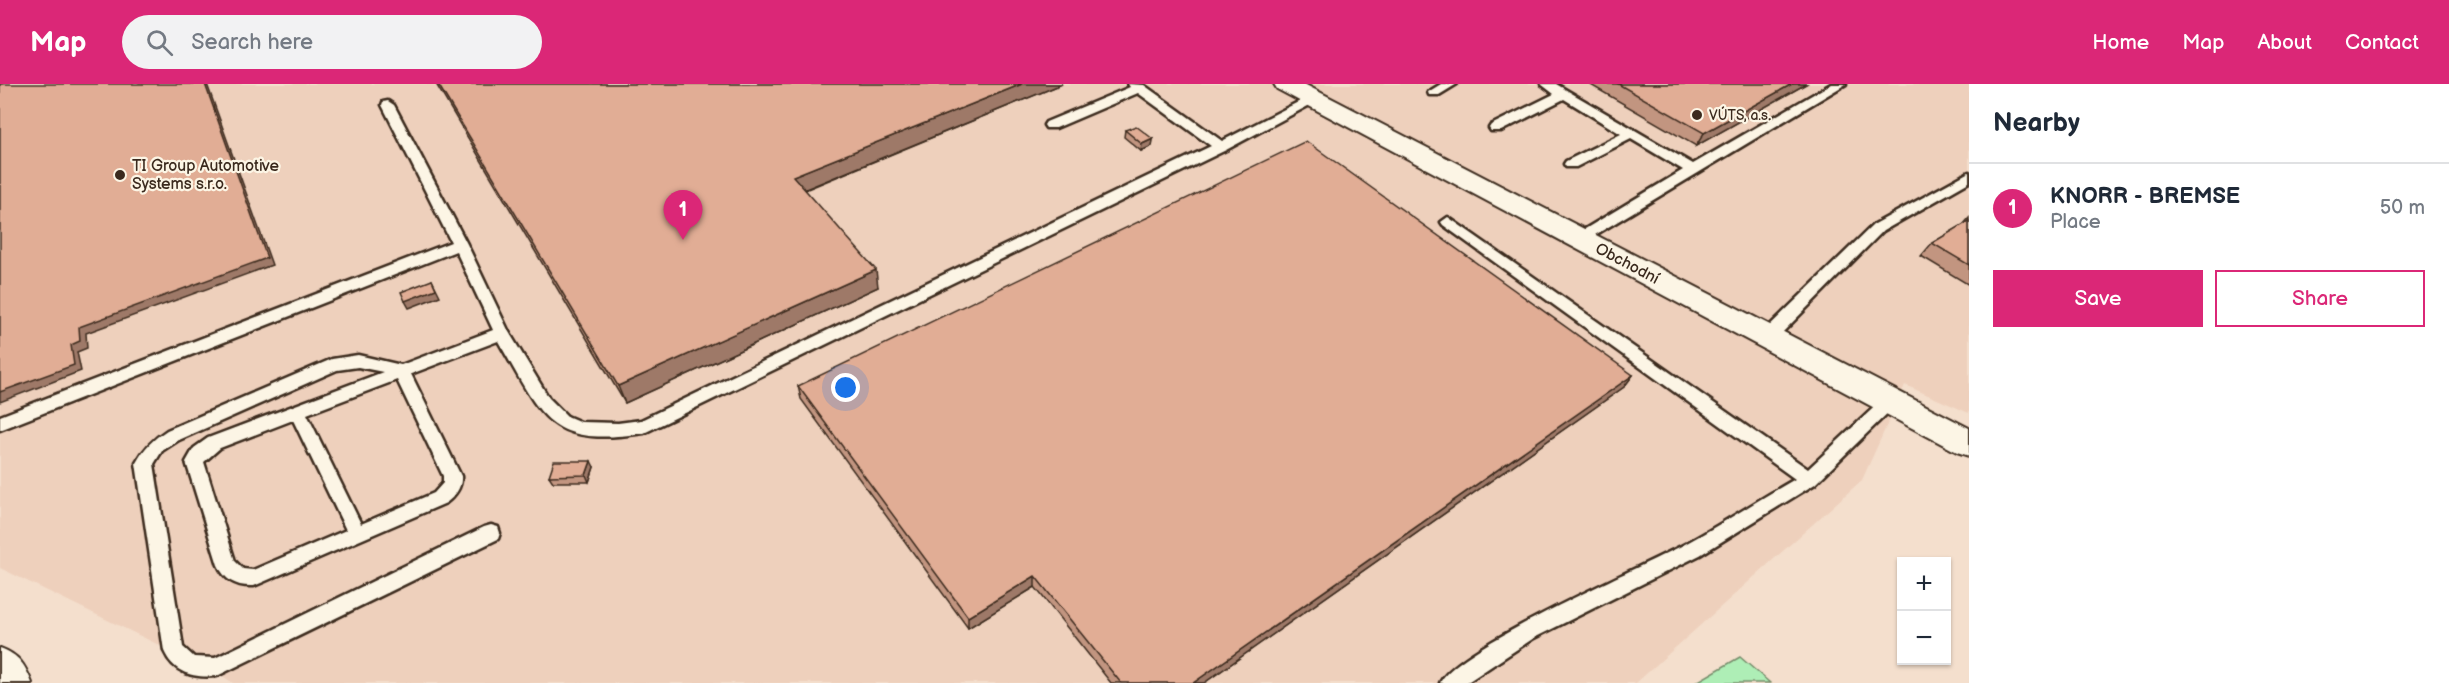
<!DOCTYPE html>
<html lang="en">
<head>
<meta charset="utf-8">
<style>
  body { margin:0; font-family:"Balsamiq Sans",sans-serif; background:#f2f2f3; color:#1f2937 }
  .controls { position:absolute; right:18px; bottom:18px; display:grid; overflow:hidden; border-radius:0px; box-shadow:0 2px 4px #0004 }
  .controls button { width:54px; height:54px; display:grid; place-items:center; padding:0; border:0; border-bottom:2px solid #e0e1e3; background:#fff; color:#1f2937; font:30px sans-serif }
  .you { position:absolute; left:846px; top:304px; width:21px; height:21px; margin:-15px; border:4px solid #fff; border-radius:50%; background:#1a73e8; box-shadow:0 0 0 9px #1a73e833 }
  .badge { display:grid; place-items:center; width:39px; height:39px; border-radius:50%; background:#db2777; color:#fff; font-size:20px; font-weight:700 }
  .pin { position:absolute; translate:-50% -50px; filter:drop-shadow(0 2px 3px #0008) }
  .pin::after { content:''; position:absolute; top:32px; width:21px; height:18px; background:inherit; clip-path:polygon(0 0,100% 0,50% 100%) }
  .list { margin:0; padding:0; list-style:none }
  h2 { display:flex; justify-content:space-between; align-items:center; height:78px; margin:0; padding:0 24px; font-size:26px }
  h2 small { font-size:20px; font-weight:400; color:#747a83 }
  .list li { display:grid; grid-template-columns:39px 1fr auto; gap:18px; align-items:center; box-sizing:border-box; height:90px; padding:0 24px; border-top:2px solid #e0e1e3 }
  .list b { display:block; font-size:22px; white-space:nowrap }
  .list p { margin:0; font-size:20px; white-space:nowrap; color:#747a83 }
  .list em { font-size:20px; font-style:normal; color:#747a83 }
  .actions { display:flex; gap:12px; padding:18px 24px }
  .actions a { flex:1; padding:14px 0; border:2px solid #db2777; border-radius:0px; text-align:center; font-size:21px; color:#db2777 }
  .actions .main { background:#db2777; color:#fff }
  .icon { flex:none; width:33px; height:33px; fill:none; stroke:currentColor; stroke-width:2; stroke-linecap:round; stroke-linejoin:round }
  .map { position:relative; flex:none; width:1969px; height:599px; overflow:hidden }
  header { display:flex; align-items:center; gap:36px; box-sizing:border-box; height:84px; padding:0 30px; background:#db2777; color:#fff }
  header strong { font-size:28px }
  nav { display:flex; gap:33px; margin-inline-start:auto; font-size:21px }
  .search { width:420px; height:54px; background:#f2f2f3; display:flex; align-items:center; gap:15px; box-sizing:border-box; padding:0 21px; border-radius:33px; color:#747a83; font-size:22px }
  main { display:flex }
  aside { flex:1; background:#fff }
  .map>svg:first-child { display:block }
</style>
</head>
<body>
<header>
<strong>Map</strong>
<div class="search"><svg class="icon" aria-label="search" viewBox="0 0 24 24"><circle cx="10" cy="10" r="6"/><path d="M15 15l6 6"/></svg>Search here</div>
<nav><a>Home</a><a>Map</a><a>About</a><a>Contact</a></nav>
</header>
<main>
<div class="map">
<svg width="1969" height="599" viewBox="0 0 1969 599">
  <rect width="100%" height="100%" fill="#f4dfcd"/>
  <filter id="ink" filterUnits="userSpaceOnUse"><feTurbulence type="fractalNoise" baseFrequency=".0167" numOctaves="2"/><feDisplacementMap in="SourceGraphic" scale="12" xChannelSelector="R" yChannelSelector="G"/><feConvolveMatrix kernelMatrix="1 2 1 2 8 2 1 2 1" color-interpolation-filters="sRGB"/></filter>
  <g filter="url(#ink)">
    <path fill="#eed0bc" d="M0,0H1969V329L1905,301L1862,396L1636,599H233L221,591L0,484Z"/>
    <path fill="#aeeeb6" stroke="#748c6a" stroke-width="1.5" d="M1740,573L1770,599H1695Z"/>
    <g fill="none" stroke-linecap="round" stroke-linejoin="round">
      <g stroke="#3b2a1e" stroke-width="5">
        <g id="lane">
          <path d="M1128,0L1144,1L1222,57L1310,12L1315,11L1321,15L1226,66L644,349C546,364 542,332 498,257L411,290L461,392C462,404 455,412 446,419L254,502C237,503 225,497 218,481L186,378L194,364L208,354L383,288L358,283L337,286L179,356L162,367L154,380L183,563L194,573L215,574L484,443L491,441L498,443L500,449L498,455L217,592C194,594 174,590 164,567L136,379C144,364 153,355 167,346L332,275L358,271L401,281L493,246L456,167L0,346V332L451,158L382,21L383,18L388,17L394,21L467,160L509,248L549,314L567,332L581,338L618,339L641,336L1211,62L1138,9L1056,44H1046L1044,41L1046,38L1130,3ZM397,296L443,392V399L434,409L361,440L307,330ZM293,336L346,446L253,486L243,485L235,477L204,378L220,364Z"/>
          <path d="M1441,0H1457L1439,11H1429L1428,8Z"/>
          <path d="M1541,0H1556L1693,80L1831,0H1846L1580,160L1575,159L1573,155L1575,151L1683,86L1631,55L1576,83H1566L1564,80L1566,77L1621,50L1564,15L1501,47H1491L1489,44L1491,41L1554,10Z"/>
          <path d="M1969,88V98L1883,147L1773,258H1761L1759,254L1761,250L1873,141Z"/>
          <path d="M1448,133L1808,385L1885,313L1891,311L1897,313L1899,318L1815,400L1700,471L1534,554L1466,599H1440C1455,564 1642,483 1685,460C1722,440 1758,416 1795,395L1443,141L1441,138Z"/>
        </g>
      </g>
      <g stroke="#3b2a1e" stroke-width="4">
        <g id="street">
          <path d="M1274,0H1304L1969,344V372L1957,368L1277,5Z"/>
          <path d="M0,564C19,571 25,581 32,599H0Z"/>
        </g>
      </g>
      <use href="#lane" fill="#fcf5e5" fill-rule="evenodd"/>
      <use href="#street" fill="#fcf5e5" fill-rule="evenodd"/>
    </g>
    <g fill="#c29580" stroke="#3b2a1e" stroke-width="1.5">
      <path d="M436,0H1062L805,106L878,203L625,319Z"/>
      <path d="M1589,0H1806L1696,62Z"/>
      <path d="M1125,46L1153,55L1152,62L1141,67L1124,53Z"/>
      <path d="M1969,134V201L1921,172L1932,159L1963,141Z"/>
      <path d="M1633,291L1624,303L1204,599H1111L1035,503L968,544L801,315L798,302Z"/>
      <path d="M594,383L589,398H553L549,392Z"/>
    </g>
    <g fill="#9e7968" stroke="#3b2a1e" stroke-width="1.5">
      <path d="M205,0H207L272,181L86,249L87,264L77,268L81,287L0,318V308L79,243Z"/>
      <path d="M1022,0H1062L796,109L793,92Z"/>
      <path d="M1792,0H1806L1696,62L1704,49Z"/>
      <path d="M1153,55L1152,62L1141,67L1142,60Z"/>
      <path d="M876,186L878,203L625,319L618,302Z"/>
      <path d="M432,196L440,212L409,224L405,217Z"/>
      <path d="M1633,291L1624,303L1204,599H1193Z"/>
      <path d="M591,377L594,383L589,398L586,391Z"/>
      <path d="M1035,492V503L968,544V533Z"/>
    </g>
    <g fill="#e1ad95" stroke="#3b2a1e" stroke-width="1.5">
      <path d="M0,0H205L267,174L79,243L80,257L71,261L74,281L0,308Z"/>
      <path d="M438,0H1022L793,92L876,186L618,302Z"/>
      <path d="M1618,0H1792L1704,49Z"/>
      <path d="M1136,42L1153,55L1142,60L1125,46Z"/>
      <path d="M1306,57L1633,291L1193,599H1121L1035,492L968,533L798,302Z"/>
      <path d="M1969,137V181L1932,159Z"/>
      <path d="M432,196L436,205L405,217L401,208Z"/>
      <path d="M554,377H591L586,391L549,392Z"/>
    </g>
  </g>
  <g fill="#3b2a1e" stroke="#fcf5e5" stroke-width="2">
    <circle cx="1697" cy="31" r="6"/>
    <circle cx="120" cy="91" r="6"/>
  </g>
  <g text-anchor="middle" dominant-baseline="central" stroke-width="4.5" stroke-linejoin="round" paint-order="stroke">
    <g font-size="14" fill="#3b2a1e" stroke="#fcf5e5" text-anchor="start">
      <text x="1709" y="31">VÚTS, a.s.</text>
    </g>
    <g font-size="16" fill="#3b2a1e" stroke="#fcf5e5" text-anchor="start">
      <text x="132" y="82">TI Group Automotive<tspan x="132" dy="18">Systems s.r.o.</tspan></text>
    </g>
    <g font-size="16" fill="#3b2a1e" stroke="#fcf5e5">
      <text transform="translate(1627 180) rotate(28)">Obchodní</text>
    </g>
  </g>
</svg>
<div class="controls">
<button>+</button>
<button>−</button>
</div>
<div class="you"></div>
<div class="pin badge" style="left:683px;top:156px">1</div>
</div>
<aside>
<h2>Nearby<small></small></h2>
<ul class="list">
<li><span class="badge">1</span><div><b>KNORR - BREMSE</b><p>Place</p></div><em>50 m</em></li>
</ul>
<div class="actions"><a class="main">Save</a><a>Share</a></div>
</aside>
</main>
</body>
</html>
